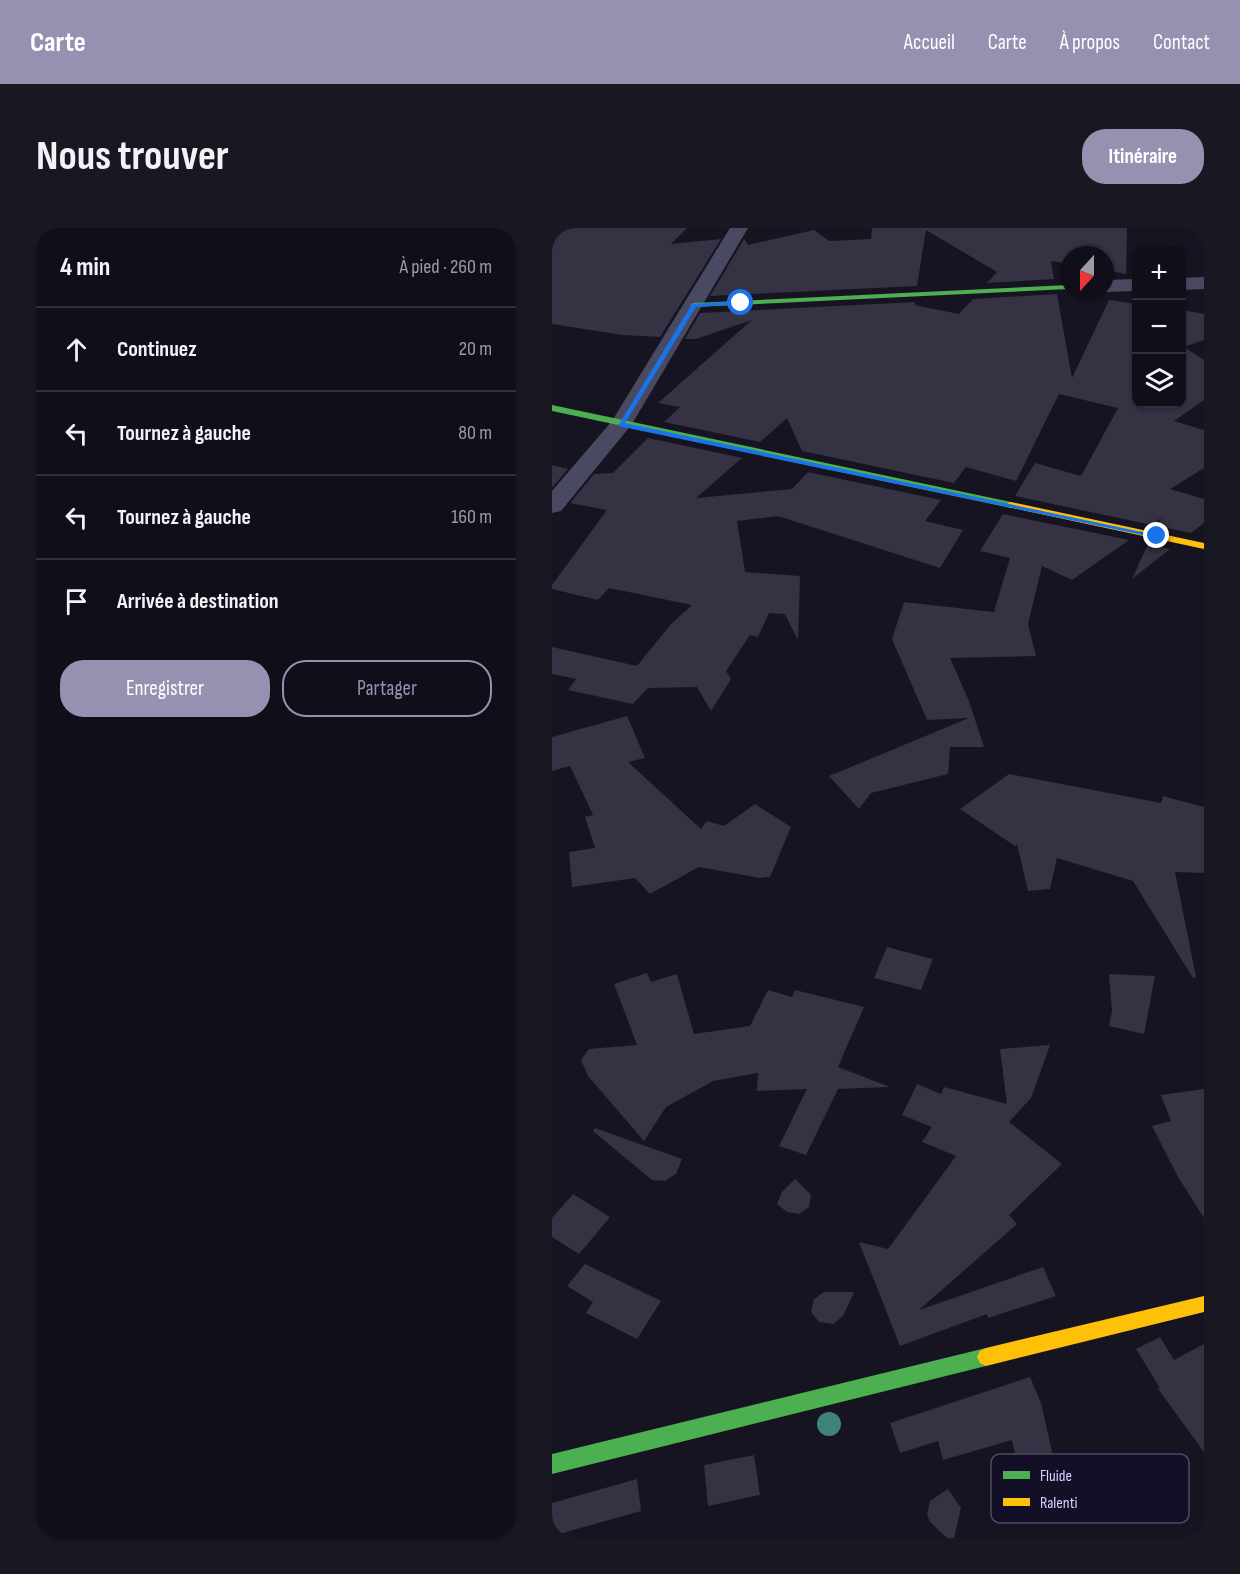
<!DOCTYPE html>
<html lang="fr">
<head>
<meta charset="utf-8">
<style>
  body { margin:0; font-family:"Sofia Sans Condensed",sans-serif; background:#191822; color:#f1f3f6 }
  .controls { position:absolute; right:18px; top:18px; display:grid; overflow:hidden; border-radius:12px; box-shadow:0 2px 4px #0004 }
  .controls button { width:54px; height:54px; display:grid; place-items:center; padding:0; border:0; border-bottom:2px solid #302f38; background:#100f19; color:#f1f3f6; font:30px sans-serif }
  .compass { position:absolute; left:508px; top:18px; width:54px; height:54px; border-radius:50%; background:#100f19; box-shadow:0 2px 4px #0004; rotate:201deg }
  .stop { position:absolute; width:18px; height:18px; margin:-14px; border:4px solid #1a73e8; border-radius:50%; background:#fff }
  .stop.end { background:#1a73e8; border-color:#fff; box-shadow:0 2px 6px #0008 }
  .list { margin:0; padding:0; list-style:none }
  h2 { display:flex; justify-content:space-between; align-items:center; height:78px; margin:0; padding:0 24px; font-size:26px }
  h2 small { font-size:20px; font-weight:400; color:#9c9ca2 }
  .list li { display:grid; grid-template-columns:39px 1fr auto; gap:18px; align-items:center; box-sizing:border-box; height:84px; padding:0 24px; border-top:2px solid #302f38 }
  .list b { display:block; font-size:22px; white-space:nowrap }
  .list em { font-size:20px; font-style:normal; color:#9c9ca2 }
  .actions { display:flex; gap:12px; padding:18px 24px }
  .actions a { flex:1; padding:14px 0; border:2px solid #9591b1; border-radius:24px; text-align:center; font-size:21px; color:#9591b1 }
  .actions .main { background:#9591b1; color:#fff }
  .icon { flex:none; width:33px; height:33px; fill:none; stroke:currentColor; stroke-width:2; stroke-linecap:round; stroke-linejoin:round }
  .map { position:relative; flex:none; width:652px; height:1310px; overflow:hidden; border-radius:24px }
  header { display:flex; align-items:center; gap:36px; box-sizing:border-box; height:84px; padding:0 30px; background:#9591b1; color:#fff }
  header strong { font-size:28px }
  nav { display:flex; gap:33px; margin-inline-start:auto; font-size:21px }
  .intro { display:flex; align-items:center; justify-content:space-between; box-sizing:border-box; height:144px; padding:0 36px }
  h1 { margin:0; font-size:42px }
  .button { padding:15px 27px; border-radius:24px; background:#9591b1; color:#fff; font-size:21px; font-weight:700 }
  main { display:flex; gap:36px; padding:0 36px }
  aside { flex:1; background:#100f19; border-radius:24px; box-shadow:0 2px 4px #0004 }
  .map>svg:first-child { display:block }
</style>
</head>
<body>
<header>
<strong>Carte</strong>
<nav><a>Accueil</a><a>Carte</a><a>À propos</a><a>Contact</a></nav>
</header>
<div class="intro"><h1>Nous trouver</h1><a class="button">Itinéraire</a></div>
<main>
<aside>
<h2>4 min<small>À pied · 260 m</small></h2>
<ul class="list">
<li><svg class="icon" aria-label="ahead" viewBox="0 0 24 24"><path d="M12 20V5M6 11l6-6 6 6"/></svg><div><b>Continuez</b></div><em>20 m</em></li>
<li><svg class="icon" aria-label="left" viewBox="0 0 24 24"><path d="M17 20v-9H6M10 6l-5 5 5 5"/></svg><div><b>Tournez à gauche</b></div><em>80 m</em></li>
<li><svg class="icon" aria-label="left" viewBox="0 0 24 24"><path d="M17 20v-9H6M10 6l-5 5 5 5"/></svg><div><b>Tournez à gauche</b></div><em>160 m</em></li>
<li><svg class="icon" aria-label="arrive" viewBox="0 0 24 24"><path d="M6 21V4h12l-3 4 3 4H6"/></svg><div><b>Arrivée à destination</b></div></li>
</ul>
<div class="actions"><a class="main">Enregistrer</a><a>Partager</a></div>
</aside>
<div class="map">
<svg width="652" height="1310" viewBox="0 0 652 1310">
  <rect width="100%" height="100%" fill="#161421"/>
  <g fill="#343243">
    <path d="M4,0H135L119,16L169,11L108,109L70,107L0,96V9L8,7Z"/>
    <path d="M320,0H575L574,46L553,42V27H517V36L499,33L502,51L435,55L445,44L374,2L365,58L158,68L192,11L196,17L262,2L277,13L319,11Z"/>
    <path d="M505,66L520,150L557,72L585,76V176H630V82L652,86V112L632,119L652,132V172L622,193L652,202V240L618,261L652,271V295L639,305L606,298L609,290L600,297L463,268L483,235L529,248L566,180L507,166L464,253L414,239L402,255L250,223L235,190L208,214L112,194L128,179L106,175L200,92L144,111H133L148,85L363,74L362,77L407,86L421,71Z"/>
    <path d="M96,210L190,230L144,270L240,261L256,244L389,272L373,293L411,302L388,340L226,288L185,293L193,344L248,348L246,412L233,386L217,385L206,409L198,407L174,443L179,451L159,483L145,459L96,460L81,476L16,462L24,451L0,446V419L85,438L119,396L140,377L57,360L46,372L0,361V357L55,282L18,275L42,246L61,245Z"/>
    <path d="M0,237L16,241L0,260Z"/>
    <path d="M451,286L577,312L520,352L490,338L476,396L484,428L398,430L417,473L432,519H398L396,546L319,565L307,581L277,548L417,490L375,492L340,411L352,374L442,384L458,330L428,323Z"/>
    <path d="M596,316L618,321L580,351Z"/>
    <path d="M75,488L93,530L76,534L149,601L155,593L172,598L203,576L239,599L218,649L208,650L147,639L98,666L83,650L20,659L17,624L43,620L33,589L41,587L18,538L0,543V509Z"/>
    <path d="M457,546L609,575L611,568L652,579V645L623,644L644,749L641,750L581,653L505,630L498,661L476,663L465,616L463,618L408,581Z"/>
    <path d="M335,719L381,731L369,762L322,750Z"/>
    <path d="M95,745L99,754L125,746L142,806L198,798L216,762L240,769L243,762L312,779L286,839L338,859L286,861L254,927L227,918L255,861L205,863L206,845L161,853L114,879L92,913L36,848L29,832L37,821L85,817L62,756Z"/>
    <path d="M557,746L603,748L592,806L557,798L560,783Z"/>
    <path d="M498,817L479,870L457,894L510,936L457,987L465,996L367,1082L491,1039L504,1068L436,1090L435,1086L348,1118L307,1014L336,1021L404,928L370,914L380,899L350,887L365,856L389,866L392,859L455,876L448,821Z"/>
    <path d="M652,861V990L626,949L600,898L619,893L609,867Z"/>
    <path d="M43,900L130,931L124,946L113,953L100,952L41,903Z"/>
    <path d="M243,951L259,967L257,979L247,986L235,984L225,976L230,964Z"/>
    <path d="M21,966L58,989L27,1026L0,1009V990Z"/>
    <path d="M33,1036L109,1073L85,1111L34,1085L41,1074L15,1058Z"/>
    <path d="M272,1064H302L291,1088L281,1096L267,1094L259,1084L262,1071Z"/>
    <path d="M608,1109L622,1132L652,1116V1224L606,1161L608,1160L584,1121Z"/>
    <path d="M478,1149L489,1175L506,1250L470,1257L460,1212L391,1232L386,1213L348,1225L338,1195Z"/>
    <path d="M202,1227L208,1267L156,1278L152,1237Z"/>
    <path d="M85,1251L89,1283L0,1308V1275Z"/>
    <path d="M396,1261L409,1280L402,1310H395L378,1294L375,1287L378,1273Z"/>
  </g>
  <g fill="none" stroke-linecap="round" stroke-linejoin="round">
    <g fill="#4a4962" fill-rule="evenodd">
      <path d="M178,0H196L80,196L9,283L0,285V263L60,193Z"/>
      <path d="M652,49V61L630,62V50Z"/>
      <path d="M584,51V63L553,64L550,63H553V52Z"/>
    </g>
    <g fill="#4caf50" fill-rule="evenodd">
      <path d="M517,57V61L142,79L138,77L142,75Z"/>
      <path d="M0,177L459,274L464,277L459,280L0,183Z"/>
      <path d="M434,1120L440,1123L443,1129L440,1135L434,1138L0,1246V1226Z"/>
    </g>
    <g fill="#ffc107" fill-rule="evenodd">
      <path d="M459,274L652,315V321L456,279V275Z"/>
      <path d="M652,1068V1084L434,1138L428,1135L425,1129L428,1123L434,1120Z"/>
    </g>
  </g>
  <circle fill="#3e8478" cx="277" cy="1196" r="12"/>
  <path fill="#1a73e8" d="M189,73L191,76L144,79L73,195L609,308L605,310L66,198L140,76Z"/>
  <rect x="439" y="1226" width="198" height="69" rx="9" fill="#130f26" stroke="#4e4a67" stroke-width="1.5"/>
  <rect x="451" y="1243" width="27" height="8" fill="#4caf50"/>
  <rect x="451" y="1270" width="27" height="8" fill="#ffc107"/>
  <g font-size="16" fill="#d9d4ff">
    <text x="488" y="1253">Fluide</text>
    <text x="488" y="1280">Ralenti</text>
  </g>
</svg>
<div class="controls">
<button>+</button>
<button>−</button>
<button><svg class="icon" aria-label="layers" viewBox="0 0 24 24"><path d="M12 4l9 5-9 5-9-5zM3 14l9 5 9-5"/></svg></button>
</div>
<svg class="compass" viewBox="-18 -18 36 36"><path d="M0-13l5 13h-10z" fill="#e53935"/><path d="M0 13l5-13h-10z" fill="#9c9ca2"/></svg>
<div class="stop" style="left:189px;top:75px"></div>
<div class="stop end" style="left:605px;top:308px"></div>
</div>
</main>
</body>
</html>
